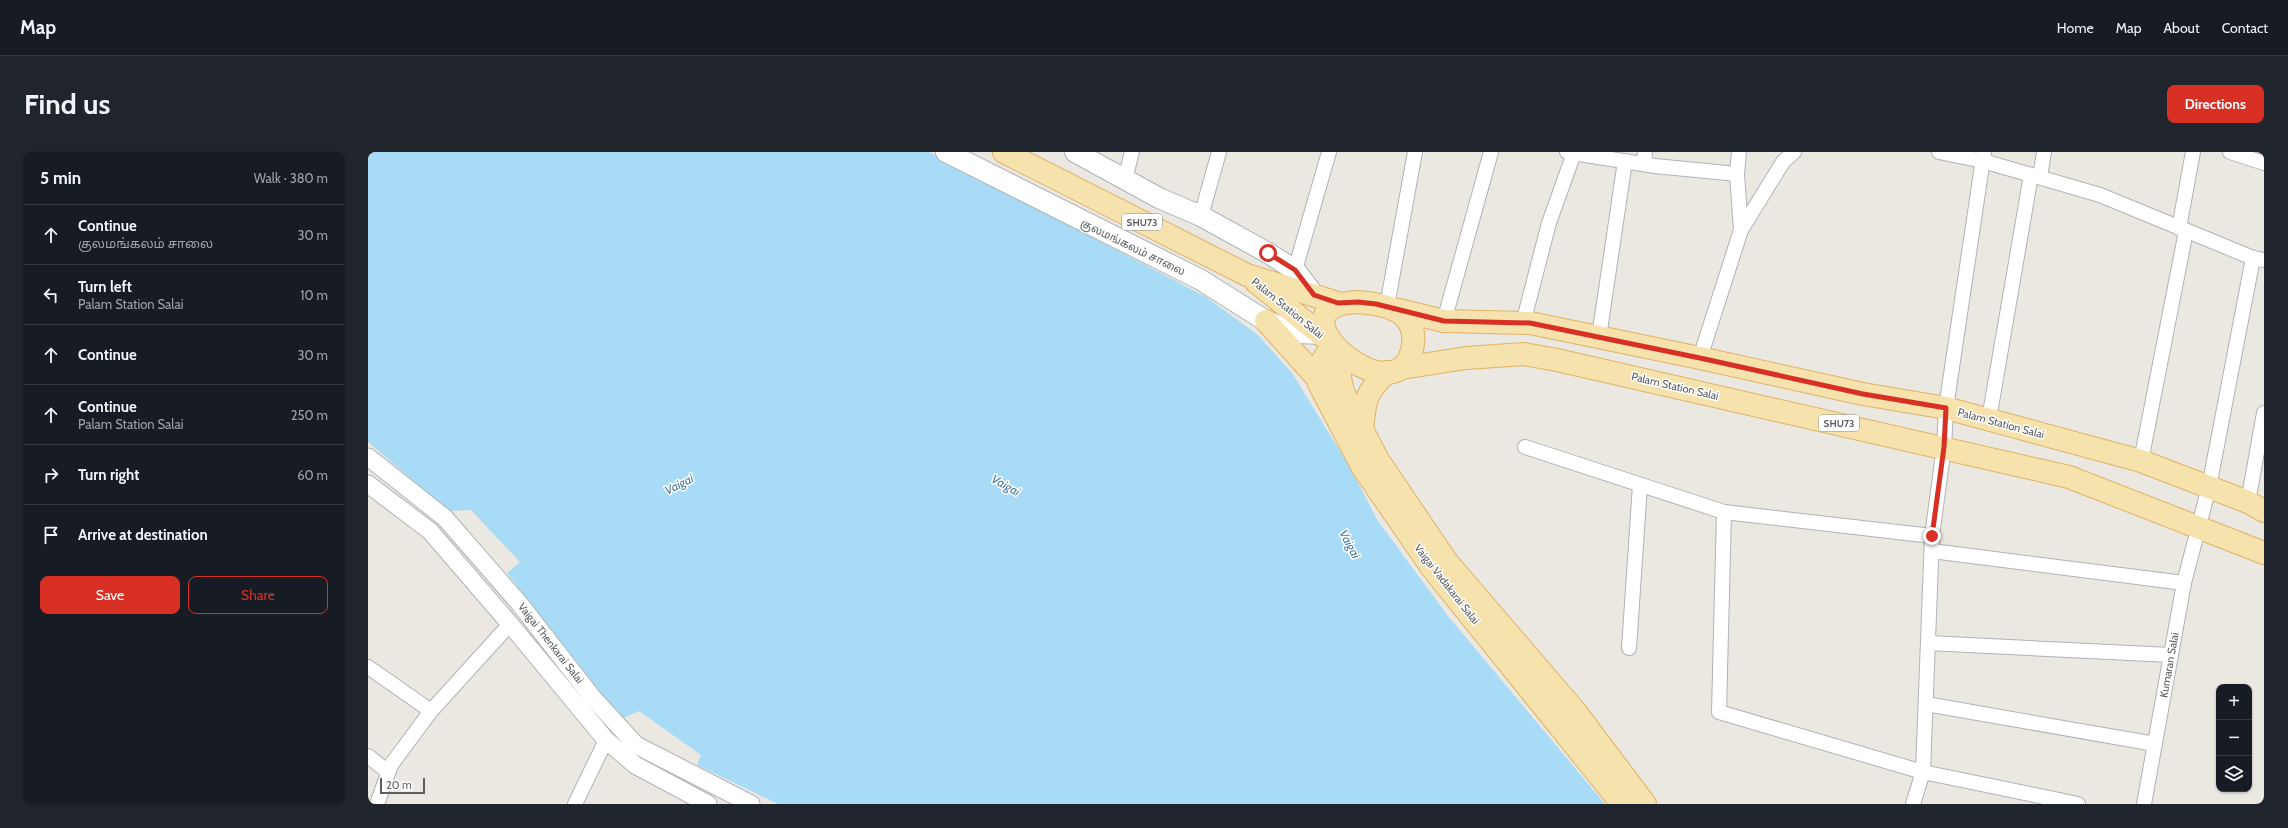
<!DOCTYPE html>
<html lang="en">
<head>
<meta charset="utf-8">
<style>
  body { margin:0; font-family:Cabin,"Noto Sans Tamil",sans-serif; background:#20242c; color:#f1f3f6 }
  .controls { position:absolute; right:12px; bottom:12px; display:grid; overflow:hidden; border-radius:8px; box-shadow:0 1px 3px #0004 }
  .controls button { width:36px; height:36px; display:grid; place-items:center; padding:0; border:0; border-bottom:1px solid #363941; background:#171b24; color:#f1f3f6; font:20px sans-serif }
  .scale { position:absolute; left:12px; bottom:10px; width:45px; box-sizing:border-box; padding-left:4px; border:2px solid #5a5e61; border-top:0; font-size:11px; line-height:14px; white-space:nowrap; color:#5a5e61; -webkit-text-stroke:3px #fff; paint-order:stroke }
  .stop { position:absolute; width:12px; height:12px; margin:-9px; border:3px solid #d93025; border-radius:50%; background:#fff }
  .stop.end { background:#d93025; border-color:#fff; box-shadow:0 1px 4px #0008 }
  .list { margin:0; padding:0; list-style:none }
  h2 { display:flex; justify-content:space-between; align-items:center; height:52px; margin:0; padding:0 16px; font-size:17px }
  h2 small { font-size:13px; font-weight:400; color:#9ea1a6 }
  .list li { display:grid; grid-template-columns:26px 1fr auto; gap:12px; align-items:center; box-sizing:border-box; height:60px; padding:0 16px; border-top:1px solid #363941 }
  .list b { display:block; font-size:15px; white-space:nowrap }
  .list p { margin:0; font-size:13px; white-space:nowrap; color:#9ea1a6 }
  .list em { font-size:13px; font-style:normal; color:#9ea1a6 }
  .actions { display:flex; gap:8px; padding:12px 16px }
  .actions a { flex:1; padding:9px 0; border:1px solid #d93025; border-radius:8px; text-align:center; font-size:14px; color:#d93025 }
  .actions .main { background:#d93025; color:#fff }
  .icon { flex:none; width:22px; height:22px; fill:none; stroke:currentColor; stroke-width:2; stroke-linecap:round; stroke-linejoin:round }
  .map { position:relative; flex:none; width:1896px; height:652px; overflow:hidden; border-radius:8px }
  header { display:flex; align-items:center; gap:24px; box-sizing:border-box; height:56px; padding:0 20px; background:#171b24; border-bottom:1px solid #363941 }
  header strong { font-size:19px }
  nav { display:flex; gap:22px; margin-inline-start:auto; font-size:14px }
  .intro { display:flex; align-items:center; justify-content:space-between; box-sizing:border-box; height:96px; padding:0 24px }
  h1 { margin:0; font-size:28px }
  .button { padding:10px 18px; border-radius:8px; background:#d93025; color:#fff; font-size:14px; font-weight:700 }
  main { display:flex; gap:24px; padding:0 24px }
  aside { flex:1; background:#171b24; border-radius:8px; box-shadow:0 1px 3px #0004 }
  .map>svg:first-child { display:block }
</style>
</head>
<body>
<header>
<strong>Map</strong>
<nav><a>Home</a><a>Map</a><a>About</a><a>Contact</a></nav>
</header>
<div class="intro"><h1>Find us</h1><a class="button">Directions</a></div>
<main>
<aside>
<h2>5 min<small>Walk · 380 m</small></h2>
<ul class="list">
<li><svg class="icon" aria-label="ahead" viewBox="0 0 24 24"><path d="M12 20V5M6 11l6-6 6 6"/></svg><div><b>Continue</b><p>குலமங்கலம் சாலை</p></div><em>30 m</em></li>
<li><svg class="icon" aria-label="left" viewBox="0 0 24 24"><path d="M17 20v-9H6M10 6l-5 5 5 5"/></svg><div><b>Turn left</b><p>Palam Station Salai</p></div><em>10 m</em></li>
<li><svg class="icon" aria-label="ahead" viewBox="0 0 24 24"><path d="M12 20V5M6 11l6-6 6 6"/></svg><div><b>Continue</b></div><em>30 m</em></li>
<li><svg class="icon" aria-label="ahead" viewBox="0 0 24 24"><path d="M12 20V5M6 11l6-6 6 6"/></svg><div><b>Continue</b><p>Palam Station Salai</p></div><em>250 m</em></li>
<li><svg class="icon" aria-label="right" viewBox="0 0 24 24"><path d="M7 20v-9h11M14 6l5 5-5 5"/></svg><div><b>Turn right</b></div><em>60 m</em></li>
<li><svg class="icon" aria-label="arrive" viewBox="0 0 24 24"><path d="M6 21V4h12l-3 4 3 4H6"/></svg><div><b>Arrive at destination</b></div></li>
</ul>
<div class="actions"><a class="main">Save</a><a>Share</a></div>
</aside>
<div class="map">
<svg width="1896" height="652" viewBox="0 0 1896 652">
  <rect width="100%" height="100%" fill="#ebe8e2"/>
  <path fill="#a8dbf5" d="M0,0H561L838,145L890,183L924,221L980,312L1010,369L1080,464L1237,652H410L329,613L333,603L271,559L253,567L139,421L152,410L103,358L81,359L0,290Z"/>
  <g fill="none" stroke-linecap="round" stroke-linejoin="round">
    <g stroke="#afb3b6" stroke-width="16">
      <g id="minor">
        <path d="M1199,0L1287,14L1369,22"/>
        <path d="M1371,0L1369,22L1373,78"/>
        <path d="M1571,0L1615,9L1732,43L1885,106L1896,108"/>
        <path d="M1862,0L1896,11"/>
        <path d="M1276,12L1277,0"/>
        <path d="M1672,25L1676,0"/>
        <path d="M757,27L764,0"/>
        <path d="M833,64L851,0"/>
        <path d="M1811,76L1825,0"/>
        <path d="M927,118L961,0"/>
        <path d="M1019,154L1047,0"/>
        <path d="M1076,169L1123,0"/>
        <path d="M1155,171L1181,71L1206,1"/>
        <path d="M1231,185L1257,9"/>
        <path d="M1332,206L1373,78L1415,10L1426,0"/>
        <path d="M1621,267L1663,23"/>
        <path d="M1157,295L1356,360L1564,384"/>
        <path d="M1773,309L1818,79"/>
        <path d="M1880,350L1896,261"/>
        <path d="M1356,360L1351,560L1555,620L1710,652"/>
        <path d="M1564,399L1816,431"/>
        <path d="M1560,491L1803,503"/>
        <path d="M1261,496L1272,333"/>
        <path d="M0,515L63,559"/>
        <path d="M1558,552L1787,592"/>
        <path d="M0,604L20,620"/>
        <path d="M9,652L23,613L63,559L142,472"/>
        <path d="M207,652L238,588"/>
        <path d="M1545,652L1555,620L1564,384L1576,295L1578,256L1616,0"/>
        <path d="M1776,652L1816,431L1841,335L1885,106"/>
      </g>
    </g>
    <g stroke="#afb3b6" stroke-width="19">
      <g id="tertiary">
        <path d="M0,305L77,366L151,451L225,546L268,593L383,652"/>
        <path d="M0,332L62,379L142,472L238,588L267,613L340,652"/>
      </g>
    </g>
    <g stroke="#aeb2b6" stroke-width="22">
      <g id="secondary">
        <path d="M578,0L833,128L898,169L930,181L953,182"/>
        <path d="M707,0L791,46L833,64L900,101L927,118L946,143"/>
      </g>
    </g>
    <g stroke="#e0b266" stroke-width="24">
      <g id="primary">
        <path d="M636,0L879,123L970,151"/>
        <path d="M888,130L961,189"/>
        <path d="M990,150C1016,152 1049,158 1045,192C1035,275 891,153 990,150Z"/>
        <path d="M1031,158L1076,169L1162,171L1332,206L1495,242L1578,256L1773,309L1880,350L1896,359"/>
        <path d="M898,169L951,228"/>
        <path d="M965,194C954,208 949,213 951,232L995,316L1064,416L1254,652"/>
        <path d="M973,202L972,226L975,240L1010,308L1079,410L1207,559L1277,652"/>
        <path d="M1034,216L1098,206L1156,202L1189,208L1701,325L1896,401"/>
        <path d="M994,278C997,248 997,241 1019,220"/>
      </g>
    </g>
    <use href="#minor" stroke="#fff" stroke-width="14"/>
    <use href="#tertiary" stroke="#fff" stroke-width="17"/>
    <use href="#secondary" stroke="#fff" stroke-width="20"/>
    <use href="#primary" stroke="#f5e2ad" stroke-width="22"/>
  </g>
  <g fill="none" stroke-linecap="round" stroke-linejoin="round">
    <path stroke="#d93025" stroke-width="5" d="M900,101L927,118L946,143L970,151L990,150L1008,152L1076,169L1162,171L1332,206L1495,242L1578,256L1576,295L1564,384"/>
  </g>
  <g text-anchor="middle" dominant-baseline="central" stroke-width="3" stroke-linejoin="round" paint-order="stroke">
    <g fill="#fff" stroke="#8c8e90" stroke-width="1">
      <rect x="754" y="62" width="40" height="16" rx="3"/>
      <rect x="1451" y="263" width="40" height="16" rx="3"/>
    </g>
    <g font-size="10" font-weight="bold" fill="#5a5e61">
      <text x="774" y="70">SHU73</text>
      <text x="1471" y="271">SHU73</text>
    </g>
    <g font-size="11" fill="#5a5e61" stroke="#fff">
      <text transform="translate(765 95) rotate(26)">குலமங்கலம் சாலை</text>
      <text transform="translate(920 156) rotate(39)">Palam Station Salai</text>
      <text transform="translate(1307 234) rotate(13)">Palam Station Salai</text>
      <text transform="translate(1633 271) rotate(15)">Palam Station Salai</text>
      <text transform="translate(1079 432) rotate(52)">Vaigai Vadakarai Salai</text>
      <text transform="translate(183 491) rotate(52)">Vaigai Thenkarai Salai</text>
      <text transform="translate(1801 513) rotate(-80)">Kumaran Salai</text>
    </g>
    <g font-size="12" font-style="italic" fill="#46789c" stroke="#fff">
      <text transform="translate(311 332) rotate(-27)">Vaigai</text>
      <text transform="translate(638 333) rotate(29)">Vaigai</text>
      <text transform="translate(982 392) rotate(62)">Vaigai</text>
    </g>
  </g>
</svg>
<div class="controls">
<button>+</button>
<button>−</button>
<button><svg class="icon" aria-label="layers" viewBox="0 0 24 24"><path d="M12 4l9 5-9 5-9-5zM3 14l9 5 9-5"/></svg></button>
</div>
<div class="scale">20 m</div>
<div class="stop" style="left:900px;top:101px"></div>
<div class="stop end" style="left:1564px;top:384px"></div>
</div>
</main>
</body>
</html>
